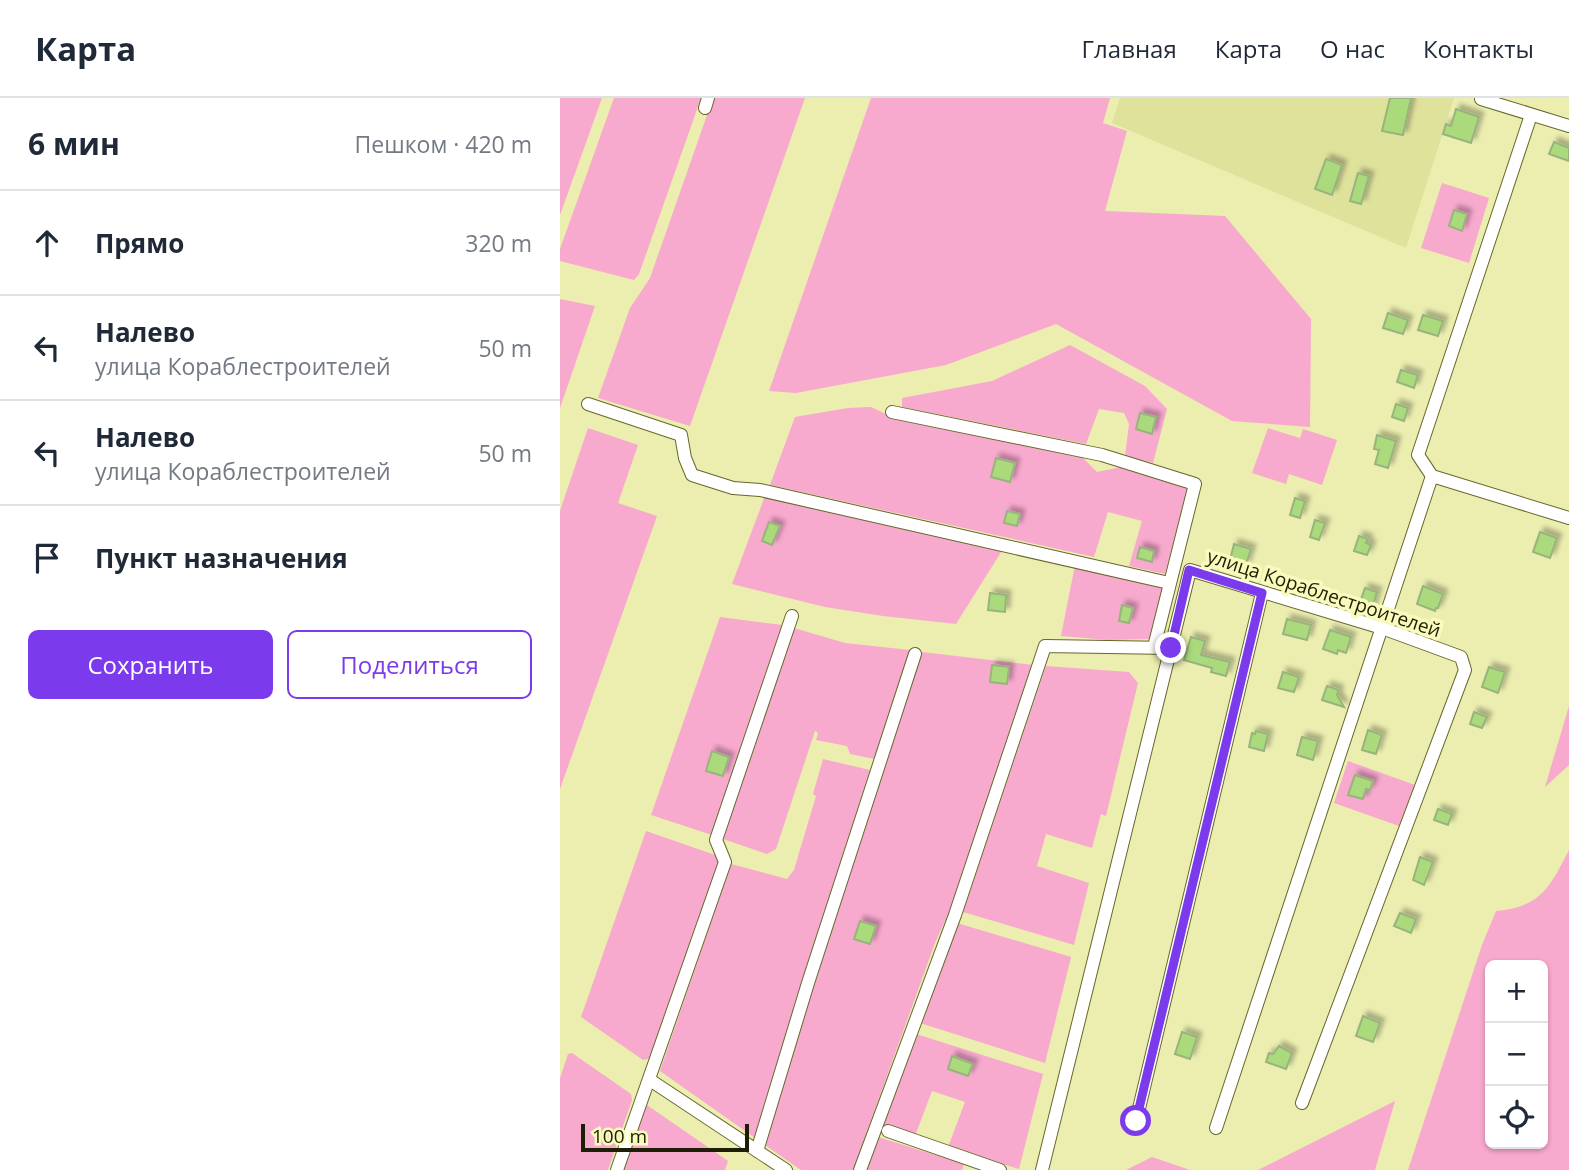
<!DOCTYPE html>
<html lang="ru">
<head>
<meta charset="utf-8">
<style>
  body { margin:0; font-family:"Open Sans",sans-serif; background:#f6f6f7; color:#1f2937 }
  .controls { position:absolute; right:21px; bottom:21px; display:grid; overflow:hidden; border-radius:10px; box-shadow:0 2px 5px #0004 }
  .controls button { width:63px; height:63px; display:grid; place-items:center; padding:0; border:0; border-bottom:2px solid #e0e1e3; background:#fff; color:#1f2937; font:35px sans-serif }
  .scale { position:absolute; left:21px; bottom:18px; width:168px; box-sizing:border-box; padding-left:7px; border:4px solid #1d1e05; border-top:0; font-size:19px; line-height:24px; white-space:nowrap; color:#1d1e05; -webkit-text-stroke:5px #f8fbbc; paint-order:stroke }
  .stop { position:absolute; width:21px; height:21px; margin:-16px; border:5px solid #7c3aed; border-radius:50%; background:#fff }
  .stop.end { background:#7c3aed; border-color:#fff; box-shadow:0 2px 7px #0008 }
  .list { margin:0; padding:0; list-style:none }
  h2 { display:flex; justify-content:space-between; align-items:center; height:91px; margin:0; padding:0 28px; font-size:30px }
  h2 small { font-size:23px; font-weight:400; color:#747a83 }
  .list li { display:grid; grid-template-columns:46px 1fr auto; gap:21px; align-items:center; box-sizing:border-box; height:105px; padding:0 28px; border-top:2px solid #e0e1e3 }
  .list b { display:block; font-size:26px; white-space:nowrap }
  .list p { margin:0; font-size:23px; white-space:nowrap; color:#747a83 }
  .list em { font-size:23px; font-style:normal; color:#747a83 }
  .actions { display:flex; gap:14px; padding:21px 28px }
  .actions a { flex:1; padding:16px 0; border:2px solid #7c3aed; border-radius:10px; text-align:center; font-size:24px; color:#7c3aed }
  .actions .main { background:#7c3aed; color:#fff }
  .icon { flex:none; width:38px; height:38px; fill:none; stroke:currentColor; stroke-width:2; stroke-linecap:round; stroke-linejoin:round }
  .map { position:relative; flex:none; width:1009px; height:1072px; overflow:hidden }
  header { display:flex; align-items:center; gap:42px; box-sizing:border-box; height:98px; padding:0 35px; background:#fff; border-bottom:2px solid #e0e1e3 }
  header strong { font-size:33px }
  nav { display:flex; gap:38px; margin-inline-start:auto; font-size:24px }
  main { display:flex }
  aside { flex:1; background:#fff }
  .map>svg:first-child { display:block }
</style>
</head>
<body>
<header>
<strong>Карта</strong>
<nav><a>Главная</a><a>Карта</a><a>О нас</a><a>Контакты</a></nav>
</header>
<main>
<aside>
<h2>6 мин<small>Пешком · 420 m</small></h2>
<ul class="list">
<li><svg class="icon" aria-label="ahead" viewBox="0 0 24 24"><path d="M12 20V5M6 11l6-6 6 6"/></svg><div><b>Прямо</b></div><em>320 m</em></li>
<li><svg class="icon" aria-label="left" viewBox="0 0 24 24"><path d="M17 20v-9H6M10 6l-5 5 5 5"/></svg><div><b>Налево</b><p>улица Кораблестроителей</p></div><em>50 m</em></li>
<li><svg class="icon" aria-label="left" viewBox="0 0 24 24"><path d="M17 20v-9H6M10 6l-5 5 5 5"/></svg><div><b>Налево</b><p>улица Кораблестроителей</p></div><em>50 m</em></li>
<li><svg class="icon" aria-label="arrive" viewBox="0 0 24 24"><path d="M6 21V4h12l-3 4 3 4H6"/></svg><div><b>Пункт назначения</b></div></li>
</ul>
<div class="actions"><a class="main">Сохранить</a><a>Поделиться</a></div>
</aside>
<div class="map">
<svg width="1009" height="1072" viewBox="0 0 1009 1072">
  <defs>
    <filter id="shadow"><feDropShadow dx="4.5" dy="-4.5" stdDeviation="2" flood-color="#0004"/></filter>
  </defs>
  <rect width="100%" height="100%" fill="#ebeeaf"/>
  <path fill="#dfe29b" d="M560,0H894L846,150L552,25Z"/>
  <g fill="#f8a9ce" fill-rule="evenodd">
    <path d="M0,0H42L0,117Z"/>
    <path d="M54,0H141L79,176L74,182L0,163V151Z"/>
    <path d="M153,0H245L130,328L38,300L70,210L90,180Z"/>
    <path d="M311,0H550L543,25L567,33L545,113L665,118L751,221L750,329L672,323L496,226L386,267L236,295L209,293Z"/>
    <path d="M882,85L929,100L909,165L861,150Z"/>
    <path d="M0,201L35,208L0,310Z"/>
    <path d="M510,247L585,288L607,311L593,365L565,358L569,326L564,315L539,311L526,346L342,309V300L432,283Z"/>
    <path d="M311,309L330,318L519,356L537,374L561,369L629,387L605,476L569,468L582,423L548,414L534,459L210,387L235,319L288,310Z"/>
    <path d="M28,330L78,347L58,405L97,418L0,691V413Z"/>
    <path d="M708,330L740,340L743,331L777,342L762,387L729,376L726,386L692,375Z"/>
    <path d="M205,398L443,451L396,526L323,518L265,509L172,486Z"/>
    <path d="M515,467L603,488L589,541L549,542L501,538Z"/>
    <path d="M160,519L222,527L152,737L91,717Z"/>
    <path d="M234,530L285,545L350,552L314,661L290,656L287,648L256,642L258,635L255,633L216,751L207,756L163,741Z"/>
    <path d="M362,554L474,567L396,798L375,845L293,1072H241L205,1047L247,907Z"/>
    <path d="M486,568L569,574L578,585L546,718L541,716L532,750L486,736L477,768L529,785L514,847L403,814Z"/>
    <path d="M1009,608V667L985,689Z"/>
    <path d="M263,661L310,672L243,880L195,1040L100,973L171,766L227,781L234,772L256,698L253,696Z"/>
    <path d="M788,663L855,687L839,728L774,705Z"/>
    <path d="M86,733L158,758L160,762L92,960L83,962L21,919Z"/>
    <path d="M1009,752V1072H848L922,847L936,813C981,809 990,789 1009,752ZM930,867H983V1046H930Z"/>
    <path d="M397,825L511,859L485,965L360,925Z"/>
    <path d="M356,936L483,976L459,1071L388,1049L405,1004L372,993L355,1038L322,1028Z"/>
    <path d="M12,955L71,996L72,1002L48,1072H0V980L8,956Z"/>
    <path d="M835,1003L815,1072H698Z"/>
    <path d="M84,1005L168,1063L165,1072H61Z"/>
    <path d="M318,1039L404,1066L402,1072H306Z"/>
    <path d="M592,1059L630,1072H566Z"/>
  </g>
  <g fill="#abda7b" stroke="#98b37d" stroke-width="2" filter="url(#shadow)">
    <path d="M830,0H851L843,37L822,33Z"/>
    <path d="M896,11L919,19L911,45L883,36L886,26L891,28Z"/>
    <path d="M994,44L1009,50V63L989,56Z"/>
    <path d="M766,61L782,67L772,97L755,91Z"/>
    <path d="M798,75L809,78L801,106L790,103Z"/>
    <path d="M894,112L907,116L902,133L889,128Z"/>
    <path d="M828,215L848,222L843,236L823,230Z"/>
    <path d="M863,217L883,223L878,238L858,232Z"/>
    <path d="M841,272L858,277L854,290L837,284Z"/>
    <path d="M836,306L848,310L844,323L832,319Z"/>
    <path d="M580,315L596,319L592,336L576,331Z"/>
    <path d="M817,337L836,343L828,370L815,366L819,352L814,351Z"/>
    <path d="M436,360L455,365L450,384L431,379Z"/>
    <path d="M735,400L745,403L740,420L730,417Z"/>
    <path d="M447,413L460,416L457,428L444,425Z"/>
    <path d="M755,422L765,425L759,442L750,439Z"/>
    <path d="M209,424L220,428L212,447L202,443Z"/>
    <path d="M980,434L997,440L990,460L973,454Z"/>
    <path d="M799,438L808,441L806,445L811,447L807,457L794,453Z"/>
    <path d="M674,446L691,451L686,467L670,462Z"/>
    <path d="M580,449L594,453L592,464L577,460Z"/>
    <path d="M863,488L883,496L878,510H876L875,513L857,506Z"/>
    <path d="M805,490L817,494L812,511L799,507Z"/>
    <path d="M430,495L446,497L445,514L428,512Z"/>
    <path d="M562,507L573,510L569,525L559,523Z"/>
    <path d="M727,521L751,527L747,542L723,536Z"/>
    <path d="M770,532L791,539L786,555L778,552L777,556L763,551Z"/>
    <path d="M631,539L645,543L641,557L670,564L666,578L651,574L652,570L624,562Z"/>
    <path d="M432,567L449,569L447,586L430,584Z"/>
    <path d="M929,569L945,574L938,595L922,589Z"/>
    <path d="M723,574L739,579L734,594L718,590Z"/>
    <path d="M767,588L779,592L777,597L784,609L762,602Z"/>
    <path d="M914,614L927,619L922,630L910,626Z"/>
    <path d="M808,632L822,637L816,656L802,652Z"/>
    <path d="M696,633L708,636L704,653L689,649L692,635L695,636Z"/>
    <path d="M742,639L758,643L753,662L737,657Z"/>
    <path d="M152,653L169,659L163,678L146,673Z"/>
    <path d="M795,677L813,683L810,692L806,691L803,701L788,697Z"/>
    <path d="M878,711L892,716L888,727L874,722Z"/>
    <path d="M860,759L873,764L864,787L853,782Z"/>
    <path d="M840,815L856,821L851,835L834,828Z"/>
    <path d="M300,823L316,828L310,846L294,841Z"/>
    <path d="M803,918L820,925L813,944L796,938Z"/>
    <path d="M622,934L637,939L630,961L615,956Z"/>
    <path d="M719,948L732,955L726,971L706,964L709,955L713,956Z"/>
    <path d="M392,958L413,966L408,978L388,971Z"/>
  </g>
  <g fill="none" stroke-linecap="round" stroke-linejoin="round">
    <g stroke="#66672c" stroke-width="14">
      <g id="street">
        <path d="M921,1L1009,28"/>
        <path d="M145,10L148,0"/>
        <path d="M971,17L858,357L872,378L1009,420"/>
        <path d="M28,306L121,337L125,360L132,377L173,390L200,392L609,485"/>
        <path d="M332,314L542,357L635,386L594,549"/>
        <path d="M90,982L226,1072"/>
        <path d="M576,1023L702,495"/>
        <path d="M656,1030L872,378"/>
        <path d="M328,1033L440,1072"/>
        <path d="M197,1053L248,885L355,556"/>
        <path d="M57,1072L165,764L156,742L232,518"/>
        <path d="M300,1072L395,817L485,548L611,550"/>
        <path d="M482,1072L630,472L822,530L901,559L905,572L742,1005"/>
      </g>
    </g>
    <use href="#street" stroke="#fff" stroke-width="12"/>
  </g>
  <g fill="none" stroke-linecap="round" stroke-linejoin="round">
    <path stroke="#7c3aed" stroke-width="9" d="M576,1023L702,495L629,472L611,550"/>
  </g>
  <g text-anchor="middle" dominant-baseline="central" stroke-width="7" stroke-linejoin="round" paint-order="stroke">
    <g font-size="19" fill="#1d1e05" stroke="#f8fbbc">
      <text transform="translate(764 495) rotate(18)">улица Кораблестроителей</text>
    </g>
  </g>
</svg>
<div class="controls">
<button>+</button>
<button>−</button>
<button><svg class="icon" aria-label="locate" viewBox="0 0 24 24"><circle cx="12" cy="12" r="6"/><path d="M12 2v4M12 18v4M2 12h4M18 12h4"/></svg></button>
</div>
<div class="scale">100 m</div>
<div class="stop" style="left:576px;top:1023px"></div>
<div class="stop end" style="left:611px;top:550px"></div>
</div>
</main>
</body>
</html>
